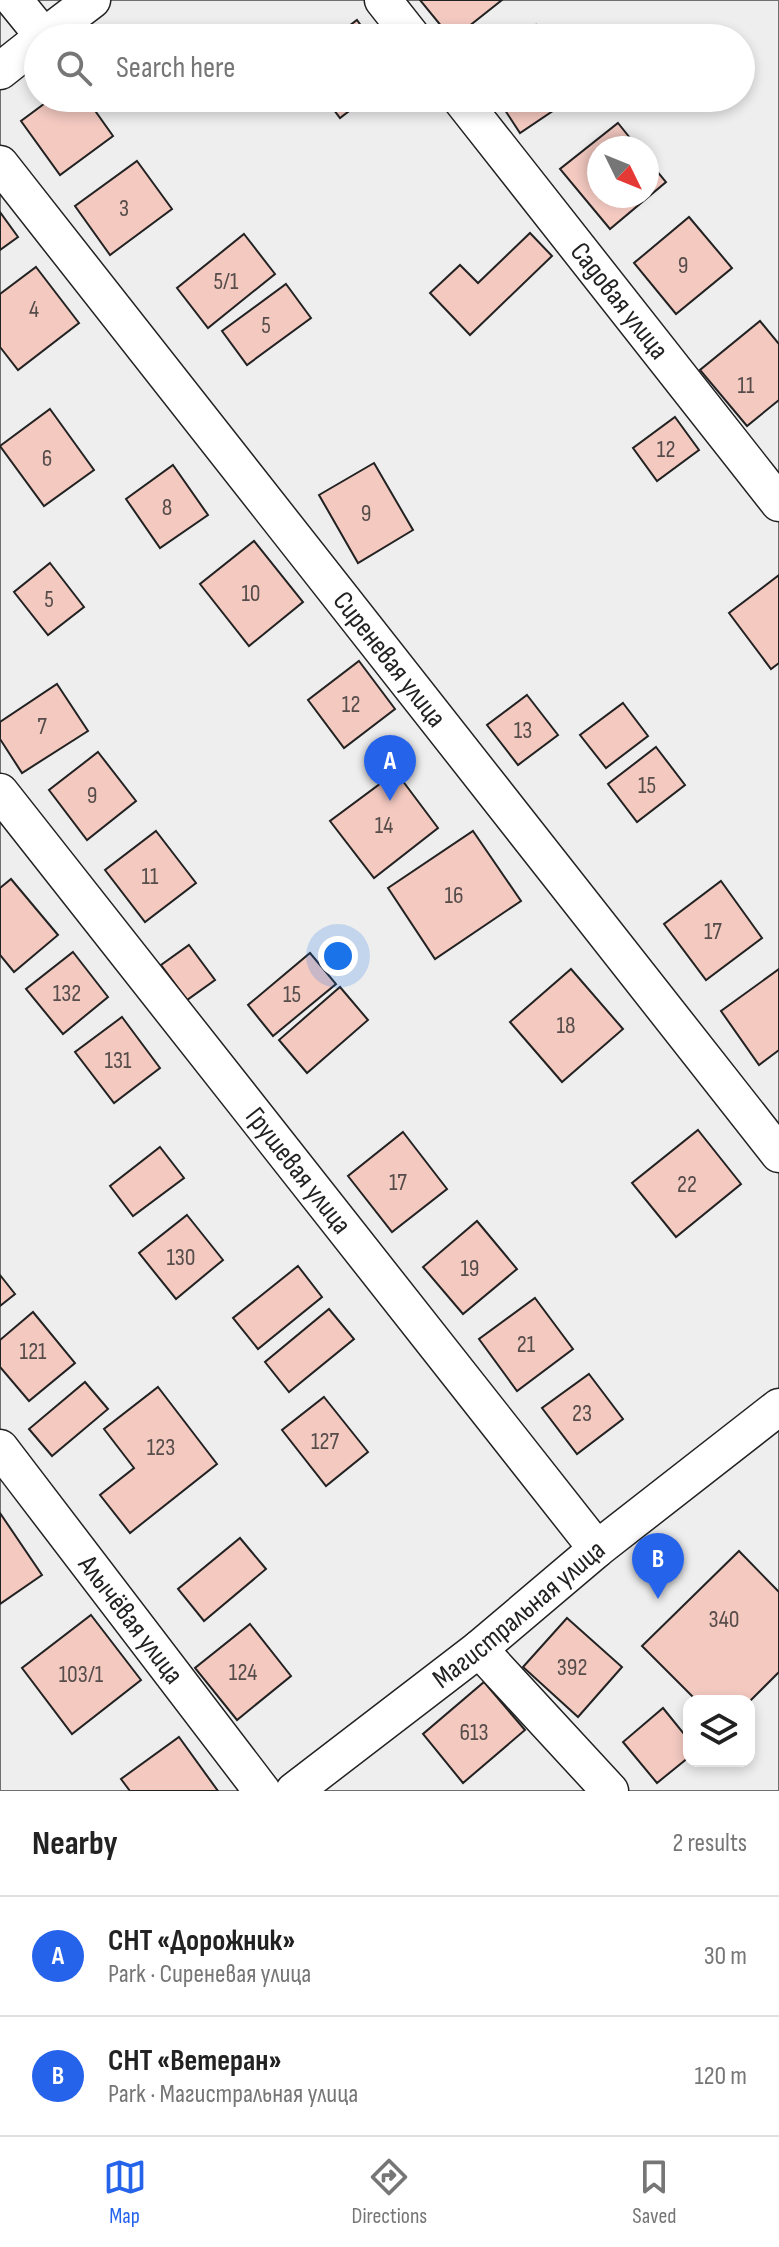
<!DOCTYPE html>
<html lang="en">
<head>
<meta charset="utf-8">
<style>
  body { margin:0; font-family:"Sofia Sans Condensed",sans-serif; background:#f6f6f6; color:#222 }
  .controls { position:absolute; right:24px; bottom:24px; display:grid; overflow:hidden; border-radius:16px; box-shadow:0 4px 12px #0003 }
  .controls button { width:72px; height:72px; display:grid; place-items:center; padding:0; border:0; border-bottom:2px solid #e0e0e0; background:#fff; color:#222; font:40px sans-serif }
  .compass { position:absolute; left:587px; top:136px; width:72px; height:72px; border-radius:50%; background:#fff; box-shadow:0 4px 12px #0003; rotate:133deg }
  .you { position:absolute; left:338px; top:956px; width:28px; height:28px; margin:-20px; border:6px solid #fff; border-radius:50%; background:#1a73e8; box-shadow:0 0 0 12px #1a73e833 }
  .badge { display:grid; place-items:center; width:52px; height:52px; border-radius:50%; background:#2563eb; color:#fff; font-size:26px; font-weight:700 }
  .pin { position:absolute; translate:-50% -66px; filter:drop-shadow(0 2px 4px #0008) }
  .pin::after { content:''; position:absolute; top:42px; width:28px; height:24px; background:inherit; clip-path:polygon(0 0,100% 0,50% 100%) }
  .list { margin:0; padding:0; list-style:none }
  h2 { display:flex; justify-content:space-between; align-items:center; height:104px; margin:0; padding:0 32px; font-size:34px }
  h2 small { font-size:26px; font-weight:400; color:#767676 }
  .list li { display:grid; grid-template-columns:52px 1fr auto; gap:24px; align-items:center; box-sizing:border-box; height:120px; padding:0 32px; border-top:2px solid #e0e0e0 }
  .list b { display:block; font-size:30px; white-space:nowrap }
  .list p { margin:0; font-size:26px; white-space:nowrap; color:#767676 }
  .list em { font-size:26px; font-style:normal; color:#767676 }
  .icon { flex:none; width:44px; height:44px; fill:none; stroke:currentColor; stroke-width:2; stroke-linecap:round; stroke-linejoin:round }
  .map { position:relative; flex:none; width:779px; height:1791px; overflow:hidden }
  .search { position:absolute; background:#fff; box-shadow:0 4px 12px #0003; left:24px; right:24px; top:24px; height:88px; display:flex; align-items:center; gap:20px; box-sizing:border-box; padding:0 28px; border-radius:44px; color:#767676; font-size:30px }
  .sheet { height:344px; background:#fff }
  nav { display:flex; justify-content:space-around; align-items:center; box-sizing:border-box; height:112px; border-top:2px solid #e0e0e0; background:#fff; font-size:22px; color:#767676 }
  nav a { display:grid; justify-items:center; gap:4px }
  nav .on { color:#2563eb }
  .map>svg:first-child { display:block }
</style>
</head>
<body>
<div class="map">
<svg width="779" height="1791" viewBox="0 0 779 1791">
  <rect width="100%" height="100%" fill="#fff"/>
  <path fill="#eee" stroke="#6f6f6f" stroke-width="2" fill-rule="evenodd" d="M0,0H779V1791H0ZM38,38H741V98H38ZM599,148H647V196H599ZM689,1701H749V1761H689Z"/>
  <g fill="#f3c9c0" stroke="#222" stroke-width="2">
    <path d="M420,0H502L454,38H451Z"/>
    <path d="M357,20L370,38H333Z"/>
    <path d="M536,25L545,38H517Z"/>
    <path d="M52,98H86L113,136L60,175L21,121Z"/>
    <path d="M325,98H366L340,118Z"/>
    <path d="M497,98H572L520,133Z"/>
    <path d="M618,123L638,148H599V196H647V159L666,182L610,229L560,169Z"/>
    <path d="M137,161L172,209L110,255L75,206Z"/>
    <path d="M0,212L18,237L0,250Z"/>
    <path d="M689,217L732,268L676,314L634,263Z"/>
    <path d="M530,233L552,256L470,335L430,293L460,265L478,283Z"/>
    <path d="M244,234L275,274L208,328L177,288Z"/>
    <path d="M36,267L79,323L18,370L0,347V294Z"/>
    <path d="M286,284L311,318L247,365L222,331Z"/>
    <path d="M760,321L779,344V400L747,426L700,370Z"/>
    <path d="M50,409L94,470L44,506L0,446Z"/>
    <path d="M675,417L699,450L657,481L633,448Z"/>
    <path d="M374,463L413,530L358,563L319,495Z"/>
    <path d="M173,465L208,515L160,548L126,499Z"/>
    <path d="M254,541L303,602L249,646L200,584Z"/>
    <path d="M50,563L84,607L48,635L14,592Z"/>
    <path d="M779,575V663L771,669L729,613Z"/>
    <path d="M359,661L395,709L344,748L308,700Z"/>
    <path d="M57,684L88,731L22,773L0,739V722Z"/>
    <path d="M527,695L558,735L518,765L487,725Z"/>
    <path d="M623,703L648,736L606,768L580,735Z"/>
    <path d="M656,747L685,785L637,822L608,784Z"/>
    <path d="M98,752L136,801L87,840L49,790Z"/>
    <path d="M396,772L438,828L374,878L330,821Z"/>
    <path d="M156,831L196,883L145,922L105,870Z"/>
    <path d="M473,831L521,901L435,959L388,888Z"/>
    <path d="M11,879L58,935L14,972L0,955V888Z"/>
    <path d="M721,881L762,938L706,980L664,924Z"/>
    <path d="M189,945L215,980L187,1000L161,965Z"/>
    <path d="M73,952L108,997L63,1034L26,989Z"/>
    <path d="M310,953L336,984L273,1036L248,1005Z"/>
    <path d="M571,969L623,1029L562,1082L510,1022Z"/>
    <path d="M779,969V1050L759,1065L721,1011Z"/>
    <path d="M340,987L368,1020L307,1073L279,1040Z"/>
    <path d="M122,1017L160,1068L114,1103L75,1052Z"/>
    <path d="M698,1130L741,1184L676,1237L632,1183Z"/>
    <path d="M403,1132L447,1189L392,1232L348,1176Z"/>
    <path d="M160,1147L184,1178L133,1216L110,1186Z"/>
    <path d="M187,1215L223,1260L176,1299L139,1253Z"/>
    <path d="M477,1221L517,1269L463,1314L423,1267Z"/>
    <path d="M298,1266L322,1297L258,1349L233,1318Z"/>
    <path d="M0,1275L15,1294L0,1306Z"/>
    <path d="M535,1298L573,1349L517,1391L479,1339Z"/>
    <path d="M329,1309L354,1339L289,1392L265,1362Z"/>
    <path d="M33,1312L75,1363L29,1401L0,1367V1340Z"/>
    <path d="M589,1374L623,1419L577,1454L542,1408Z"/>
    <path d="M85,1382L108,1409L52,1456L29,1429Z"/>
    <path d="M158,1387L217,1464L130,1533L100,1495L134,1468L104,1429Z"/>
    <path d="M324,1397L368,1452L326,1486L282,1430Z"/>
    <path d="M0,1513L42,1575L0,1604Z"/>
    <path d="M240,1538L266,1569L204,1621L178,1589Z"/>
    <path d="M739,1551L779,1592V1672L749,1702L697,1701L642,1646Z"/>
    <path d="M91,1615L141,1680L72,1734L22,1668Z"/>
    <path d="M567,1618L622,1667L578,1717L523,1667Z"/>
    <path d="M250,1624L291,1676L237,1720L195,1668Z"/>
    <path d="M484,1682L525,1730L463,1783L423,1734Z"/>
    <path d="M663,1708L689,1740V1757L657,1783L623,1742Z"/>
    <path d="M179,1737L218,1791H130L121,1779Z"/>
  </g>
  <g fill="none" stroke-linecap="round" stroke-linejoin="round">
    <g stroke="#222" stroke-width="39">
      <g id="street">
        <path d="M14,0L44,37"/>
        <path d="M383,0L413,38"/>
        <path d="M42,38L92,0"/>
        <path d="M0,71L38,41"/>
        <path id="s1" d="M460,98L779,503"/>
        <path id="s2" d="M0,164L779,1154"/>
        <path id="s3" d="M0,792L597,1549"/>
        <path id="s4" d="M0,1448L262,1791"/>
        <path d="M479,1649L610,1791"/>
        <path id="s5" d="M294,1791L479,1649L597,1549L779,1407"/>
      </g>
    </g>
    <use href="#street" stroke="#fff" stroke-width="36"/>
  </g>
  <g text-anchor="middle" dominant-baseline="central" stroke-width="6" stroke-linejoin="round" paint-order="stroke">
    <g font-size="24" fill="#564c4a">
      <text x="124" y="208">3</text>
      <text x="683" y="265">9</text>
      <text x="226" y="281">5/1</text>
      <text x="34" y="309">4</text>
      <text x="266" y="325">5</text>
      <text x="746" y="385">11</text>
      <text x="666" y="449">12</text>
      <text x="47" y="458">6</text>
      <text x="167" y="507">8</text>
      <text x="366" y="513">9</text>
      <text x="251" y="593">10</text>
      <text x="49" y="599">5</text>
      <text x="351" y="704">12</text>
      <text x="42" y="726">7</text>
      <text x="523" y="730">13</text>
      <text x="647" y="785">15</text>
      <text x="92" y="795">9</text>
      <text x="384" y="825">14</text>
      <text x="150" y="876">11</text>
      <text x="454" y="895">16</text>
      <text x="713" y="931">17</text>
      <text x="67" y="993">132</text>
      <text x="292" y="994">15</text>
      <text x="566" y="1025">18</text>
      <text x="118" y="1060">131</text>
      <text x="398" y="1182">17</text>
      <text x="687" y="1184">22</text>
      <text x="181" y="1257">130</text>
      <text x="470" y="1268">19</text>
      <text x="526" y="1344">21</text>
      <text x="33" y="1351">121</text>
      <text x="582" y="1413">23</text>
      <text x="325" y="1441">127</text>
      <text x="161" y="1447">123</text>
      <text x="724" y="1619">340</text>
      <text x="572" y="1667">392</text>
      <text x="243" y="1672">124</text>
      <text x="81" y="1674">103/1</text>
      <text x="474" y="1732">613</text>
    </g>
    <g font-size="28" fill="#222" stroke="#fff">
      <text stroke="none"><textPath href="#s1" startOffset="258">Садовая улица</textPath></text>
      <text stroke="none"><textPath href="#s2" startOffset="630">Сиреневая улица</textPath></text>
      <text stroke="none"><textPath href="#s3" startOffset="482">Грушевая улица</textPath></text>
      <text stroke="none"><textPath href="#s5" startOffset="286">Магистральная улица</textPath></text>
      <text stroke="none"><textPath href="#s4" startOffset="216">Алычёвая улица</textPath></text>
    </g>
  </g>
</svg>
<div class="controls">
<button><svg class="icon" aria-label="layers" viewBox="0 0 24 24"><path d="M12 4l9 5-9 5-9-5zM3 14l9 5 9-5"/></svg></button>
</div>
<svg class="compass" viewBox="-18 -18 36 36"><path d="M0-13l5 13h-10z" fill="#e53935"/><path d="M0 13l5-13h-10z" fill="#767676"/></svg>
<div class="you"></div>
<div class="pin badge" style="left:390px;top:801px">A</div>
<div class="pin badge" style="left:658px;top:1599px">B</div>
<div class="search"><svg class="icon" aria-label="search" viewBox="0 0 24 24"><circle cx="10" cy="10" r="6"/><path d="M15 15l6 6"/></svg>Search here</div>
</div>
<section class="sheet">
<h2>Nearby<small>2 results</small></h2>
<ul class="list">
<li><span class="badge">A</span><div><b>СНТ «Дорожник»</b><p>Park · Сиреневая улица</p></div><em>30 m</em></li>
<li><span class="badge">B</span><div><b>СНТ «Ветеран»</b><p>Park · Магистральная улица</p></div><em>120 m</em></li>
</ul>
</section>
<nav>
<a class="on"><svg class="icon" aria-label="map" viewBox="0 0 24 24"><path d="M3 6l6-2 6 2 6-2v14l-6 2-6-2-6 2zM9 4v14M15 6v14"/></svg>Map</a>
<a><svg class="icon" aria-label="directions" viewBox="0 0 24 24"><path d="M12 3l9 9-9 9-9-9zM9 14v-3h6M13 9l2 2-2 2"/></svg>Directions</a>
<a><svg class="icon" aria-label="saved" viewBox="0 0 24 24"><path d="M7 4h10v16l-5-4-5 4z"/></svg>Saved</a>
</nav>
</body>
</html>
